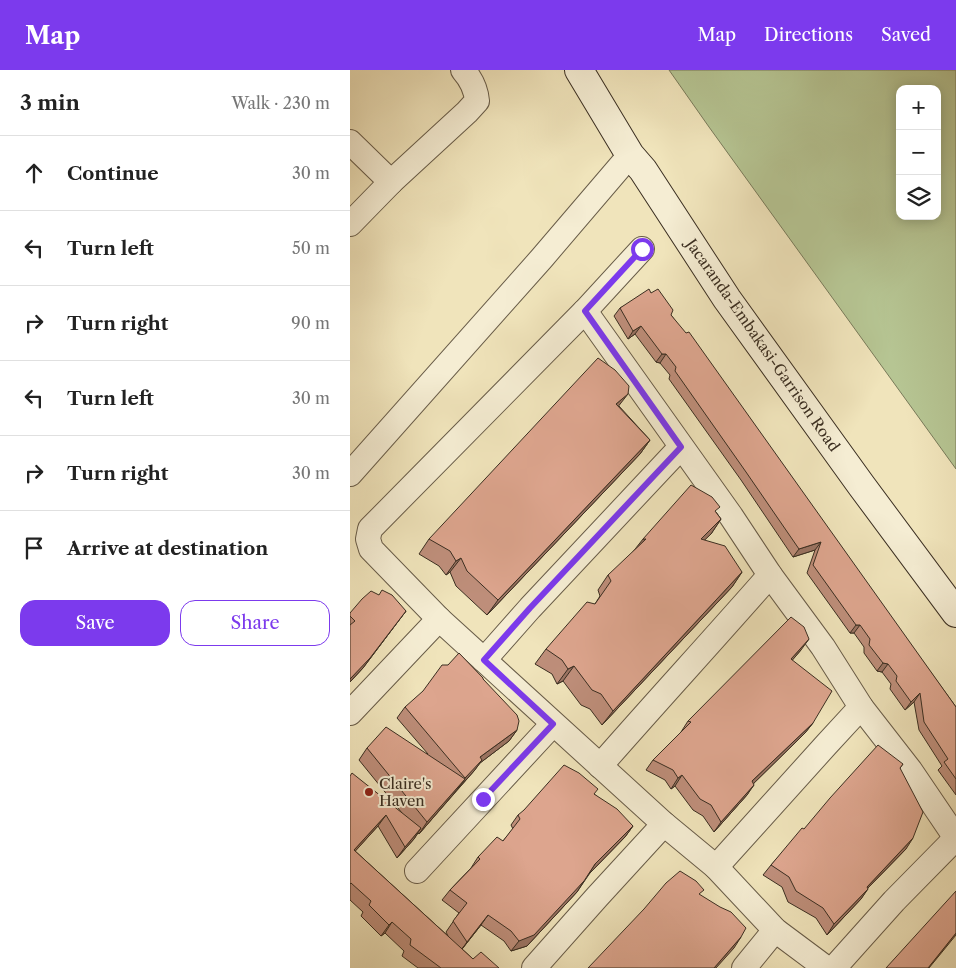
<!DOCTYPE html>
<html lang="en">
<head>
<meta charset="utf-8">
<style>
  body { margin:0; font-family:"Libre Caslon Text",serif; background:#f2f2f2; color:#222 }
  .controls { position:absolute; right:15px; top:15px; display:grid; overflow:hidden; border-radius:10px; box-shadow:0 2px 12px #0003 }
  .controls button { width:45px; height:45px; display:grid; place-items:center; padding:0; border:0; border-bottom:1px solid #e0e0e0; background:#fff; color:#222; font:25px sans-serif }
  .stop { position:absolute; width:15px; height:15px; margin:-11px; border:4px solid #7c3aed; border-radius:50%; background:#fff }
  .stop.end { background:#7c3aed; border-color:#fff; box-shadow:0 1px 5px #0008 }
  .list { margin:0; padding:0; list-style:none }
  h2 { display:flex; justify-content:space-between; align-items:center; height:65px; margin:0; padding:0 20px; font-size:21px }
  h2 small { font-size:16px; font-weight:400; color:#767676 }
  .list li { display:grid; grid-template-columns:32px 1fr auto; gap:15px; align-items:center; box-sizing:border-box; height:75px; padding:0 20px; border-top:1px solid #e0e0e0 }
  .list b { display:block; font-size:19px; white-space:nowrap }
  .list em { font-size:16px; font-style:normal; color:#767676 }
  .actions { display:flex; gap:10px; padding:15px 20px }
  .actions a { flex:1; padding:11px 0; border:1px solid #7c3aed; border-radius:15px; text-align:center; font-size:18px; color:#7c3aed }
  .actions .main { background:#7c3aed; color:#fff }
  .icon { flex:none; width:28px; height:28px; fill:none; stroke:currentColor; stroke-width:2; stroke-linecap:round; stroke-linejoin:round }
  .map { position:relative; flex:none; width:606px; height:898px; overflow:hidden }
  header { display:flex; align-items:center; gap:30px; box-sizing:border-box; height:70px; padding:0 25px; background:#7c3aed; color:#fff }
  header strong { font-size:24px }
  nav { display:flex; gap:28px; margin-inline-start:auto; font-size:18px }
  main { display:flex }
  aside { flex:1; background:#fff }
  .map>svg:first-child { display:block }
</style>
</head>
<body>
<header>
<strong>Map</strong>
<nav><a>Map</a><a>Directions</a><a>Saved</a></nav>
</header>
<main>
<aside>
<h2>3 min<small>Walk · 230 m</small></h2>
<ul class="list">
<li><svg class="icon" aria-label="ahead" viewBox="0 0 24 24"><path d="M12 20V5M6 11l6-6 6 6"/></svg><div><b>Continue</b></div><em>30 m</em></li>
<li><svg class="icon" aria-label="left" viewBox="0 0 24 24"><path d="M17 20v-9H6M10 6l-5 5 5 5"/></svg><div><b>Turn left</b></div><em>50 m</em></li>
<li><svg class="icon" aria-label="right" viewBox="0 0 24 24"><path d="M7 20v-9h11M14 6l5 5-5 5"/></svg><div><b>Turn right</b></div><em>90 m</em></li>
<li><svg class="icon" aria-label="left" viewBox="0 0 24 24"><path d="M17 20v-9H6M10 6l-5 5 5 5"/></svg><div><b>Turn left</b></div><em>30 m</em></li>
<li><svg class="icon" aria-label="right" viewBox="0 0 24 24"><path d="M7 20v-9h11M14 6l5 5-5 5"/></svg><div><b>Turn right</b></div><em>30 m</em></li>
<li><svg class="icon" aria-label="arrive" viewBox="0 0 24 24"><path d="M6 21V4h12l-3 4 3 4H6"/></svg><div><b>Arrive at destination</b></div></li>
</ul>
<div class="actions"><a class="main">Save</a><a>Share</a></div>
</aside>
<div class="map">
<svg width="606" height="898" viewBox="0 0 606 898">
  <rect width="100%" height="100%" fill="#f0e4bb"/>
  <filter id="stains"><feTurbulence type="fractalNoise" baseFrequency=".004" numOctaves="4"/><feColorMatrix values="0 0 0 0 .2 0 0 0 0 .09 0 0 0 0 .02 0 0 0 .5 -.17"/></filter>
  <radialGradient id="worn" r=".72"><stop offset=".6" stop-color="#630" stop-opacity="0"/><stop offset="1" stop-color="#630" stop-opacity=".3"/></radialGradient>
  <path fill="#b6c593" stroke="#787a5a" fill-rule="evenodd" d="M319,0H606V399L359,57ZM550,19H587V146H550Z"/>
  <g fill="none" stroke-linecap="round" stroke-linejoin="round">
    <g stroke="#685c48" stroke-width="26">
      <g id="street">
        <path d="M0,72L41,112"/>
        <path d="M0,154L41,112L117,42L127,31C126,19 121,9 113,0"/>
        <path d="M292,179L235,241L20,459L18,469L21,479L89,549L314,754L366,797L425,860L476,898"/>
        <path d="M235,241L381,446L420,505L473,577L511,637L560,700L606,768"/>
        <path d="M0,404L192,188L280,85"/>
        <path d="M134,590L180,538L331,377"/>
        <path d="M0,643L89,549"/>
        <path d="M250,696C306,632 364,569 420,505"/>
        <path d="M366,797L476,675L511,637"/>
        <path d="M67,801L203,654"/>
        <path d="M184,898L247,827L314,754"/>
        <path d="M394,898L425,860"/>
        <path d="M484,898L544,831L606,768"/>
      </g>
    </g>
    <g stroke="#3a2e21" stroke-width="30">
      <path id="secondary" d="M229,0L280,85L293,100L377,229L511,415L606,543"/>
    </g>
    <use href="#street" stroke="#f5edd3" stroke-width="24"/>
    <use href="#secondary" stroke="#f5edd3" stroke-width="28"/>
  </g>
  <g fill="#be8e7a" stroke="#3a2e21">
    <path d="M301,223L321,245L606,637V725L588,700L592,696L569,660L564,632L555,640L540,619L541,614L532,602L527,601L514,583V577L504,563H500L457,503L465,480L443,487L391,410L319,309L320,305L310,293L306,292L285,264L278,269L264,246L270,238Z"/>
    <path d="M269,336L300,370L290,384L137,545L106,516L100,502L96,505L89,496L69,484L79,469Z"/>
    <path d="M366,442L371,449L361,464L354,470L392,502L382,517L252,655L240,639L231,635L213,611L207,614L202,604L185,594L196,579L245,534L250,526L248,520L258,505Z"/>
    <path d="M56,541L13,598L0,612V543Z"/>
    <path d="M451,580L442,590L463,653L455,663L404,713L397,725L364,762L353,746L343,740L325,716L321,719L315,710L296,700L303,690L331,662L338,651Z"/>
    <path d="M133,609L167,660L159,671L130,693L124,701L69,764L68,763L64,769L47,788L28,756L5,781L98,866L96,862L109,843L92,830L100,820L121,798L128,787L153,771L163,759L161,755L168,745L244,724L283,756L275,767L240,803L227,822L177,876L161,881L154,871L131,855L112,879L123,889L149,898H68L52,886L54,881L35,863L31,866L11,846L13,842L0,830V706L52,743L9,690L17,678L78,684L47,648L55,637Z"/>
    <path d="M553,694L550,698L556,779L518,818L511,829L477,865L466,848L438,832L432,817L413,805L421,795L454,759Z"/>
  </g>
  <g fill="#9b7463" stroke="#3a2e21">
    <path d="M291,256L285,264L278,269L283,261Z"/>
    <path d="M312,284H316L310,293L306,292Z"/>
    <path d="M278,324L267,338L266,334Z"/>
    <path d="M300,370L290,384L137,545L148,530Z"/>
    <path d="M371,449L361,464L340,484L351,469Z"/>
    <path d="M293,469H296L282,483Z"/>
    <path d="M471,472L465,480L443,487L449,479Z"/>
    <path d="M111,488L100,502L96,505L106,491Z"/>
    <path d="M392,502L382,517L252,655L263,641Z"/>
    <path d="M56,541L13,598L0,612V609Z"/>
    <path d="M506,555H510L504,563H500Z"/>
    <path d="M459,569L451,580L434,600L441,589Z"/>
    <path d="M533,593L538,594L532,602L527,601Z"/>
    <path d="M224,596L213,611L207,614L218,599Z"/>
    <path d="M570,623L564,632L555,640L561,632Z"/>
    <path d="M463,653L455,663L395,722L402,711Z"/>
    <path d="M167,660L159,671L130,693L124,701L107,720L130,687Z"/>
    <path d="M332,705L325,716L321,719L328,708Z"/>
    <path d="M115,709L106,721L69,764L77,752Z"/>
    <path d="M404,715L397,725L364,762L371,752Z"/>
    <path d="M36,745L28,756L0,787L4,780Z"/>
    <path d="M283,756L275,767L238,805L245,794Z"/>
    <path d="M71,758L64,769L47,788L55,777Z"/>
    <path d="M563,768L556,779L509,827L517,817Z"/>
    <path d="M234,811L227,822L177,876L161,881L169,871Z"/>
    <path d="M518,819L511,829L477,865L484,854Z"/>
    <path d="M138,845L131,855L109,883L117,872Z"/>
    <path d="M42,852L35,863L31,866L39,855Z"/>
    <path d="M606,863V865L579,898H578Z"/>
    <path d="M391,867L384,878L366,898H364Z"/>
  </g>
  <g fill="#dda58e" stroke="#3a2e21">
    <path d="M299,219L301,223L308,219L323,240L321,245L336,263L339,262L606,637V709L594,692L598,689L574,652L570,623L561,632L546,611L547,606L538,594L533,593L519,575L520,569L510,555H506L463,495L471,472L449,479L396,402L325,301L326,297L316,284H312L291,256L283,261L270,238Z"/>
    <path d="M248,288L265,300L279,316L278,324L266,334L300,370L148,530L117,501L111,488L106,491L100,481L79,469Z"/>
    <path d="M341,415L362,427L370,437L365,441L371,449L351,469L375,476L392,502L263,641L251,624L242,620L224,596L218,599L212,590L196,579L237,532L245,534L261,511L258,505L296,469H293Z"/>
    <path d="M32,520L42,525L56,541L20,588L0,609V555L5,551L0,546V543L12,529L21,521L29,525Z"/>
    <path d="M441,547L454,557L459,569L441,589L482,621L463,653L402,711L404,715L371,752L361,735L350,729L332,705L328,708L323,700L303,690L341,652L338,651Z"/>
    <path d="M109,583L133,608V609L167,645L169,651L167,660L130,687L132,690L115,708L55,637L73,621L92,595H98Z"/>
    <path d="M36,657L115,709L77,752L17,678Z"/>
    <path d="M528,675L553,694L550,698L573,742L563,768L517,817L518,819L484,854L473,838L446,821L439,807L421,795L452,758L454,759L480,728Z"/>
    <path d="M214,695L229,703L248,719L244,724L267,739L283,756L245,794L234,811L184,865L169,871L161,861L138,845L117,872L103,851L117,833L100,820L130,789L128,787L147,767L153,771L170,749L168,745L174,740Z"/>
    <path d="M2,703L71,758L55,777L36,745L4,780L123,889L131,882L149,898H91L60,875L61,869L42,852L39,855L19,835L21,831L1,813L0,814V706Z"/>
    <path d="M330,801L346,811L354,820L349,824L370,837L381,842L396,858L391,867L364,898H238L294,839L316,813Z"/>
    <path d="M606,821V863L578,898H536Z"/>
  </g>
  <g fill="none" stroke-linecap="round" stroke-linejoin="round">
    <path stroke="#7c3aed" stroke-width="6" d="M133,729L203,654L134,590L180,538L331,377L235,241L292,179"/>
  </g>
  <circle fill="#8f2418" stroke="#f5edd3" stroke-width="2" cx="19" cy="722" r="5"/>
  <g text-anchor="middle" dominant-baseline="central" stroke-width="4" stroke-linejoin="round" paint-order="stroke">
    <g font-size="15" fill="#3a2e21" stroke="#f5edd3">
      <text transform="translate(413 275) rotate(55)">Jacaranda-Embakasi-Garrison Road</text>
    </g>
    <g font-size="15" fill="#3a2e21" stroke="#f5edd3" text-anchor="start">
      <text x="29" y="713">Claire's<tspan x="29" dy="17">Haven</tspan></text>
    </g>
  </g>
  <rect width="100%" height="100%" filter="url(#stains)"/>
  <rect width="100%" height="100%" fill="url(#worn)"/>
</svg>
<div class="controls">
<button>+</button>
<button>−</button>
<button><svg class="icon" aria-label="layers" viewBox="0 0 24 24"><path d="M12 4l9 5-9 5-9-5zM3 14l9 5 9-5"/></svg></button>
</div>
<div class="stop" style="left:292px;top:179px"></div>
<div class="stop end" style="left:133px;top:729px"></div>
</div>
</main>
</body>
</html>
